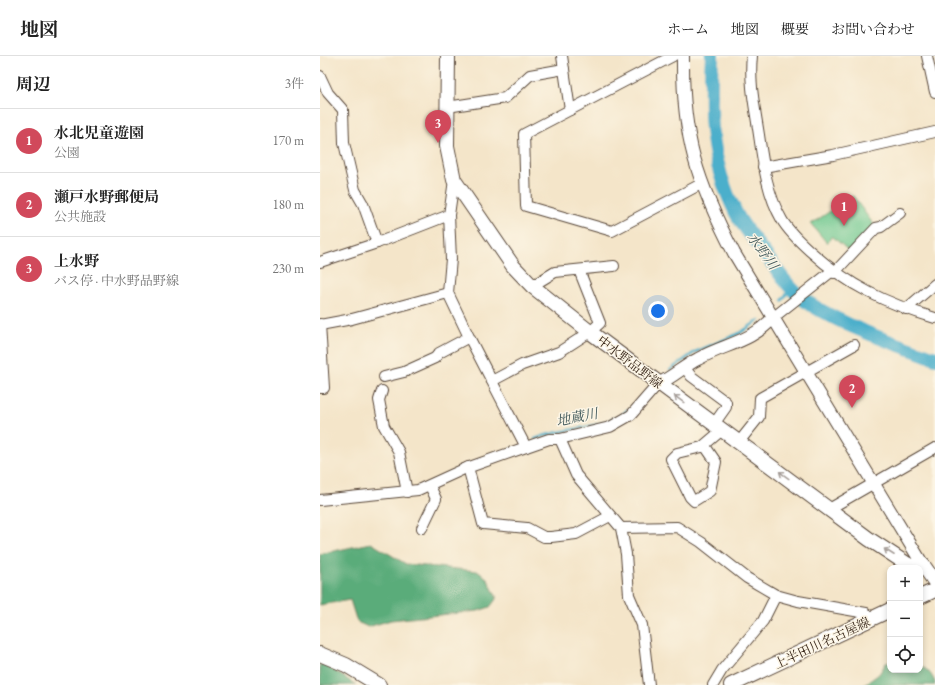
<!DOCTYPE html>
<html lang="ja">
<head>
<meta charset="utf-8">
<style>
  body { margin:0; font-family:"EB Garamond","Noto Serif JP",serif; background:#f2f2f2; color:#222 }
  .controls { position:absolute; right:12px; bottom:12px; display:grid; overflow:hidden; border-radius:8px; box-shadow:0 2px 6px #0003 }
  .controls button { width:36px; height:36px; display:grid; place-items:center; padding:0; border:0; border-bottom:1px solid #e0e0e0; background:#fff; color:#222; font:20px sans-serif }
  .you { position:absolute; left:338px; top:255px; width:14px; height:14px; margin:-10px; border:3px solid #fff; border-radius:50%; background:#1a73e8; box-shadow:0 0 0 6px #1a73e833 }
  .badge { display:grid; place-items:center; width:26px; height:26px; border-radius:50%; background:#d1495b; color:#fff; font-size:13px; font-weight:700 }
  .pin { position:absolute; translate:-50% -33px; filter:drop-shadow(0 1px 2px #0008) }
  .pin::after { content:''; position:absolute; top:21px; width:14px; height:12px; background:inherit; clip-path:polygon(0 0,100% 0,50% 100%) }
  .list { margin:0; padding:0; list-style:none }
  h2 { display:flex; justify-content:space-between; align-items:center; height:52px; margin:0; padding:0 16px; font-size:17px }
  h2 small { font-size:13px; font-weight:400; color:#767676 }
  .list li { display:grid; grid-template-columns:26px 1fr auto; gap:12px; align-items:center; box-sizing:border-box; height:64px; padding:0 16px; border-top:1px solid #e0e0e0 }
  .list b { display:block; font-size:15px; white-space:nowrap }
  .list p { margin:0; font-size:13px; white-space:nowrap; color:#767676 }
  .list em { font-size:13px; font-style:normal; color:#767676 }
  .icon { flex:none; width:22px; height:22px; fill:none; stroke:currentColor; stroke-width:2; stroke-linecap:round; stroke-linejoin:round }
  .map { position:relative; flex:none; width:615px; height:629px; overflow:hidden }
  header { display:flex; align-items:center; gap:24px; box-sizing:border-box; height:56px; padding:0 20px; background:#fff; border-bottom:1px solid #e0e0e0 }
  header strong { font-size:19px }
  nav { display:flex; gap:22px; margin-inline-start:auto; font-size:14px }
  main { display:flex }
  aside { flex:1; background:#fff }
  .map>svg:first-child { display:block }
</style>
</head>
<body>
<header>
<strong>地図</strong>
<nav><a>ホーム</a><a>地図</a><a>概要</a><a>お問い合わせ</a></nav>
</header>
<main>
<aside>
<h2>周辺<small>3件</small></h2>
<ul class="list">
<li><span class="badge">1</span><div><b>水北児童遊園</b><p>公園</p></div><em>170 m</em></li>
<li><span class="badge">2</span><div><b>瀬戸水野郵便局</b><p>公共施設</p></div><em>180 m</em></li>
<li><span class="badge">3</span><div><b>上水野</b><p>バス停 · 中水野品野線</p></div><em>230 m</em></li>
</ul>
</aside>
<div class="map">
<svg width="615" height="629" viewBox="0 0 615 629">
  <rect width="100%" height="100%" fill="#fcf5e5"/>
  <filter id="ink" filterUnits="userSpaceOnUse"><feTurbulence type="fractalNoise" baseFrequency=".025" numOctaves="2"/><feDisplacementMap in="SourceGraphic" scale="8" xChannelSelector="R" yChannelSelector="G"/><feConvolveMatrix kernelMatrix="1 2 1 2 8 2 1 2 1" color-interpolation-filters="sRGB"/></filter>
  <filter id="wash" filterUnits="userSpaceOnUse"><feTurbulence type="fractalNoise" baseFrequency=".012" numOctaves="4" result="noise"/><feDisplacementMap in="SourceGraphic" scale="16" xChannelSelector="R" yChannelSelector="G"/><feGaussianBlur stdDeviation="0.9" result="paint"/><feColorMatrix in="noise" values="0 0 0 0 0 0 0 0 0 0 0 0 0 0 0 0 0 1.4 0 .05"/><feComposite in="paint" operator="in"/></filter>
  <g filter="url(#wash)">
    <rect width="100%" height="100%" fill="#f4e5c9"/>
    <path fill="#6ec88f" stroke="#547956" d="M533,140L556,172L532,198L512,180L507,187L491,168Z"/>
    <g fill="#5aac7a" stroke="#4a6b4c">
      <path d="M51,487L86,508L157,515L167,522L177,542L170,551L158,555L71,564L48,571L37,566L30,544L0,549V498Z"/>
      <path d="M570,606V614H600V609C607,613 615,621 615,629H544L559,618L566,607Z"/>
      <path d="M0,608L7,610L36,629H0Z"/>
    </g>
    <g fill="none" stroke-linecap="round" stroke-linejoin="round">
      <g stroke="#4cafcb" stroke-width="2.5">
        <path d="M462,245L470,232"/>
        <path d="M350,314L375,296L420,277L439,264"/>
        <path d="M302,359L307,354"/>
        <path d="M215,383C242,372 272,374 297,361"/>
      </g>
      <path stroke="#4cafcb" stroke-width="14" d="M392,0C389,57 389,104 416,157C423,171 436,185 446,199C459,217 471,236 490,248C528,272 573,287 615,302"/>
    </g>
  </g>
  <g filter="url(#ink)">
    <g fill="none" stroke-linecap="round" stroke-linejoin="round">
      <g stroke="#574638" stroke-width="12">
        <g id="minor">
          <path d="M242,0L250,54"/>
          <path d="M353,0L204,78L206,150L292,175L381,128"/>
          <path d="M432,0C429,27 435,52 439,79C443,107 447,138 462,164C469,176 480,186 490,195C529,230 565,247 615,262"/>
          <path d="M607,0L615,36"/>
          <path d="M0,20L8,37L23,54L24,87L35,134L43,148L57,187"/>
          <path d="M127,51L185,42L210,19L244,13"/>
          <path d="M443,111L513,99L615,76"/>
          <path d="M134,124L129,159L131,203L128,237L149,281L206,391"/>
          <path d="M0,206L57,187L129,159"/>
          <path d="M514,217L556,172L561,171L580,157"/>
          <path d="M212,230L235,216L294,210"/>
          <path d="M586,253L615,228"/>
          <path d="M454,261L512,215"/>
          <path d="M0,268L4,332H0"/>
          <path d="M0,269L32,263L128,237"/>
          <path d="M365,312L371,320L406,346V351L394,368"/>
          <path d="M64,321L84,316L115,302L119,297L149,281"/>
          <path d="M172,325L202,309L239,296L270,276L280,267L259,214"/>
          <path d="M62,335L59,344L64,370L79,396L87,436"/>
          <path d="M240,383L256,419L301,472L306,498L309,539L322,569L329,629"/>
          <path d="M419,386L439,361L440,342L534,289"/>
          <path d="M385,390L396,406L390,435L374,445L370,441L351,403L357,397L382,391L402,374"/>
          <path d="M148,411L163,468L207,472L224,481H231L256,478L290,460"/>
          <path d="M0,444L98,434L144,413L206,391L229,383H240L290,371L311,359L338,328"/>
          <path d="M509,453L615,392"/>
          <path d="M102,472L116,443L110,430"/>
          <path d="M301,472L357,471L381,486L427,522L456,539L478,545L546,557L553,562"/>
          <path d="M393,629L402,614L443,565L456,539"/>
        </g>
      </g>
      <g stroke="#574638" stroke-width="14">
        <g id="tertiary">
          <path d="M363,0C362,81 377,126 414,197L603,509"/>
          <path d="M338,328C353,321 364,310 378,303C406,287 429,288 454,261"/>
        </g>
      </g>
      <g stroke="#574638" stroke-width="16">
        <g id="secondary">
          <path d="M128,0L127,90L134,124L193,210L212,230L270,276L549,483L590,510L603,509L615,526"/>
          <path d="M600,541L615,534"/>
          <path d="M0,598L26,609L59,629"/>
          <path d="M411,629L570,554"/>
        </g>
      </g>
      <use href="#minor" stroke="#fff" stroke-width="10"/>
      <use href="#tertiary" stroke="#fff" stroke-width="12"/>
      <use href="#secondary" stroke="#fff" stroke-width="14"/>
    </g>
    <defs><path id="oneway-shaft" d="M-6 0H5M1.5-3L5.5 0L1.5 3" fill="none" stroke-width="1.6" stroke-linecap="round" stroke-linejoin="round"/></defs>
    <g stroke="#a79f9a">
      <use href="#oneway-shaft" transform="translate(359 343) rotate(-144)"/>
      <use href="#oneway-shaft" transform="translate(464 419) rotate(-144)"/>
      <use href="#oneway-shaft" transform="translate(569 496) rotate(-147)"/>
    </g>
  </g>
  <g text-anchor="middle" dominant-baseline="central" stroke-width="3" stroke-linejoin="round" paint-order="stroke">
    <g font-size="13" fill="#3b2a1e" stroke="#fcf5e5">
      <text transform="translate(310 306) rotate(37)">中水野品野線</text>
      <text transform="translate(502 587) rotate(-25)">上半田川名古屋線</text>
    </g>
    <g font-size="14" font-style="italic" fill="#41595b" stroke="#fcf5e5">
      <text transform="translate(443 195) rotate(54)">水野川</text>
      <text transform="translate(257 361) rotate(-11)">地蔵川</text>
    </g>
  </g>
</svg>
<div class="controls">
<button>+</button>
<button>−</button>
<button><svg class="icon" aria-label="locate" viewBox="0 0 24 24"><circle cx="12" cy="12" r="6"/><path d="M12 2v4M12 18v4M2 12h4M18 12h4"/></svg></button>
</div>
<div class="you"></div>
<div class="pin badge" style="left:524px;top:170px">1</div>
<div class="pin badge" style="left:532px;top:352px">2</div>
<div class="pin badge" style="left:118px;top:87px">3</div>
</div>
</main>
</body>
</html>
